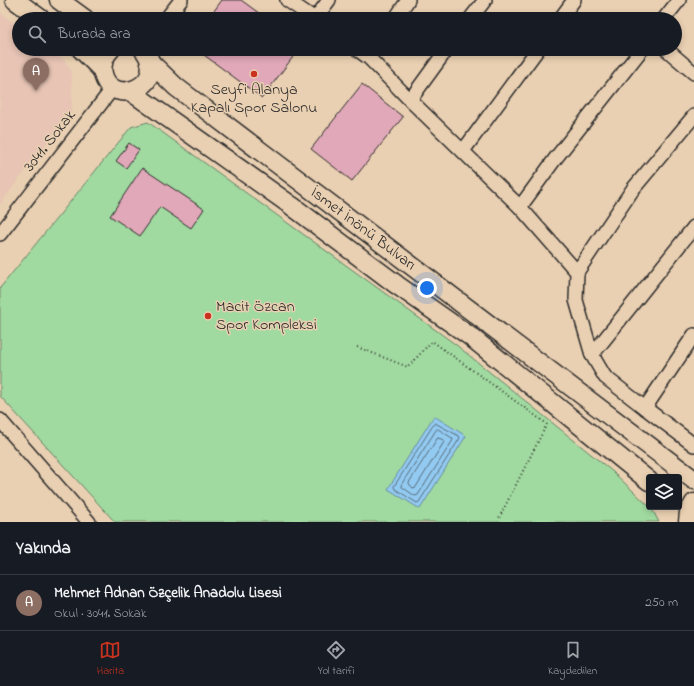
<!DOCTYPE html>
<html lang="tr">
<head>
<meta charset="utf-8">
<style>
  body { margin:0; font-family:"Indie Flower",sans-serif; background:#242831; color:#f1f3f6 }
  .controls { position:absolute; right:12px; bottom:12px; display:grid; overflow:hidden; border-radius:4px; box-shadow:0 2px 6px #0003 }
  .controls button { width:36px; height:36px; display:grid; place-items:center; padding:0; border:0; border-bottom:1px solid #363941; background:#171b24; color:#f1f3f6; font:20px sans-serif }
  .you { position:absolute; left:427px; top:288px; width:14px; height:14px; margin:-10px; border:3px solid #fff; border-radius:50%; background:#1a73e8; box-shadow:0 0 0 6px #1a73e833 }
  .badge { display:grid; place-items:center; width:26px; height:26px; border-radius:50%; background:#c8321e; color:#fff; font-size:13px; font-weight:700 }
  .pin { position:absolute; translate:-50% -33px; filter:drop-shadow(0 1px 2px #0008) }
  .pin::after { content:''; position:absolute; top:21px; width:14px; height:12px; background:inherit; clip-path:polygon(0 0,100% 0,50% 100%) }
  .list { margin:0; padding:0; list-style:none }
  h2 { display:flex; justify-content:space-between; align-items:center; height:52px; margin:0; padding:0 16px; font-size:17px }
  h2 small { font-size:13px; font-weight:400; color:#9ea1a6 }
  .list li { display:grid; grid-template-columns:26px 1fr auto; gap:12px; align-items:center; box-sizing:border-box; height:56px; padding:0 16px; border-top:1px solid #363941 }
  .list b { display:block; font-size:15px; white-space:nowrap }
  .list p { margin:0; font-size:13px; white-space:nowrap; color:#9ea1a6 }
  .list em { font-size:13px; font-style:normal; color:#9ea1a6 }
  .icon { flex:none; width:22px; height:22px; fill:none; stroke:currentColor; stroke-width:2; stroke-linecap:round; stroke-linejoin:round }
  .map { position:relative; flex:none; width:694px; height:522px; overflow:hidden }
  .search { position:absolute; background:#171b24; box-shadow:0 2px 6px #0003; left:12px; right:12px; top:12px; height:44px; display:flex; align-items:center; gap:10px; box-sizing:border-box; padding:0 14px; border-radius:22px; color:#9ea1a6; font-size:15px }
  .sheet { height:108px; background:#171b24 }
  nav { display:flex; justify-content:space-around; align-items:center; box-sizing:border-box; height:56px; border-top:1px solid #363941; background:#171b24; font-size:11px; color:#9ea1a6 }
  nav a { display:grid; justify-items:center; gap:2px }
  nav .on { color:#c8321e }
  .map>svg:first-child { display:block }
</style>
</head>
<body>
<div class="map">
<svg width="694" height="522" viewBox="0 0 694 522">
  <rect width="100%" height="100%" fill="#ead0b2"/>
  <filter id="ink" filterUnits="userSpaceOnUse"><feTurbulence type="fractalNoise" baseFrequency=".025" numOctaves="2"/><feDisplacementMap in="SourceGraphic" scale="8" xChannelSelector="R" yChannelSelector="G"/><feConvolveMatrix kernelMatrix="1 2 1 2 8 2 1 2 1" color-interpolation-filters="sRGB"/></filter>
  <g filter="url(#ink)">
    <path fill="#e7c4b4" d="M0,12L19,27V49H49L64,60L72,72V110L0,204Z"/>
    <path fill="#a0daa0" stroke="#668266" d="M148,122L455,344L613,472L652,509L659,522H115L0,396V288L131,127Z"/>
    <path fill="#93caf1" stroke="#698aa2" d="M434,416L466,436L420,509L388,489Z"/>
    <g fill="none" stroke-linecap="round" stroke-linejoin="round">
      <g stroke="#556b7a" stroke-width="1">
        <path d="M435,423L459,436L460,438L419,502L417,503L395,489L394,487Z"/>
        <path d="M438,429L452,438L453,440L418,495L415,496L402,487L401,485L436,430Z"/>
        <path d="M438,438L444,440V442L416,487L413,488L410,485L409,483Z"/>
      </g>
    </g>
    <g fill="#e1a8b9" stroke="#2b2b2b">
      <path d="M222,0H241L267,19H208Z"/>
      <path d="M196,49H299L262,98Z"/>
      <path d="M362,84L403,117L352,181L311,149Z"/>
      <path d="M129,143L139,150L126,168L116,161Z"/>
      <path d="M142,168L204,209L191,228L160,207L140,236L110,216Z"/>
    </g>
    <g fill="none" stroke-linecap="round" stroke-linejoin="round">
      <g stroke="#2b2b2b" stroke-width="16">
        <g id="street">
          <path d="M287,0L315,19"/>
          <path d="M166,19L181,0"/>
          <path d="M315,19L329,0"/>
          <path d="M395,19L408,0"/>
          <path d="M470,19L485,0"/>
          <path d="M560,19L574,0"/>
          <path d="M664,19L679,0"/>
          <path d="M357,49L369,58L410,100L520,207L577,272L576,300L592,355L605,377L645,408"/>
          <path d="M666,49L694,73"/>
          <path d="M410,100L447,49"/>
          <path d="M463,151L538,49"/>
          <path d="M520,207L555,159L642,49"/>
          <path d="M0,234L113,88"/>
          <path d="M577,272L633,189L694,116"/>
          <path d="M694,335L645,408L694,445"/>
          <path d="M592,355L694,227"/>
          <path d="M0,420L89,522"/>
        </g>
      </g>
      <g stroke="#2b2b2b" stroke-width="21">
        <g id="secondary">
          <path d="M15,0L41,19"/>
          <path d="M59,0L85,19"/>
          <path d="M81,49L102,70"/>
          <path d="M111,49C104,56 101,64 103,74C112,110 172,84 143,49"/>
          <path d="M150,62L176,87L694,480"/>
          <path d="M130,91L292,206L397,285L471,337L649,481"/>
          <path d="M688,522L689,512L694,503"/>
        </g>
      </g>
      <path stroke="#2b2b2b" stroke-width="2" stroke-dasharray="1 3" stroke-linecap="butt" d="M357,347L408,367L432,341L547,424L499,518"/>
      <use href="#street" stroke="#ead0b2" stroke-width="13"/>
      <use href="#secondary" stroke="#ead0b2" stroke-width="18"/>
    </g>
  </g>
  <g fill="#c8321e" stroke="#ead0b2" stroke-width="1.5">
    <circle cx="254" cy="74" r="4"/>
    <circle cx="208" cy="316" r="4"/>
  </g>
  <g text-anchor="middle" dominant-baseline="central" stroke-width="3" stroke-linejoin="round" paint-order="stroke">
    <g font-size="16" fill="#2b2b2b" stroke="#ead0b2">
      <text x="254" y="90">Seyfi Alanya<tspan x="254" dy="18">Kapalı Spor Salonu</tspan></text>
      <text x="216" y="307" text-anchor="start">Macit Özcan<tspan x="216" dy="18">Spor Kompleksi</tspan></text>
    </g>
    <g font-size="16" fill="#2b2b2b" stroke="#ead0b2">
      <text transform="translate(50 141) rotate(-52)">3041. Sokak</text>
      <text transform="translate(363 229) rotate(37)">İsmet İnönü Bulvarı</text>
    </g>
  </g>
</svg>
<div class="controls">
<button><svg class="icon" aria-label="layers" viewBox="0 0 24 24"><path d="M12 4l9 5-9 5-9-5zM3 14l9 5 9-5"/></svg></button>
</div>
<div class="you"></div>
<div class="pin badge" style="left:36px;top:91px;background:#8d6e63">A</div>
<div class="search"><svg class="icon" aria-label="search" viewBox="0 0 24 24"><circle cx="10" cy="10" r="6"/><path d="M15 15l6 6"/></svg>Burada ara</div>
</div>
<section class="sheet">
<h2>Yakında<small></small></h2>
<ul class="list">
<li><span class="badge" style="background:#8d6e63">A</span><div><b>Mehmet Adnan Özçelik Anadolu Lisesi</b><p>Okul · 3041. Sokak</p></div><em>250 m</em></li>
</ul>
</section>
<nav>
<a class="on"><svg class="icon" aria-label="map" viewBox="0 0 24 24"><path d="M3 6l6-2 6 2 6-2v14l-6 2-6-2-6 2zM9 4v14M15 6v14"/></svg>Harita</a>
<a><svg class="icon" aria-label="directions" viewBox="0 0 24 24"><path d="M12 3l9 9-9 9-9-9zM9 14v-3h6M13 9l2 2-2 2"/></svg>Yol tarifi</a>
<a><svg class="icon" aria-label="saved" viewBox="0 0 24 24"><path d="M7 4h10v16l-5-4-5 4z"/></svg>Kaydedilen</a>
</nav>
</body>
</html>
